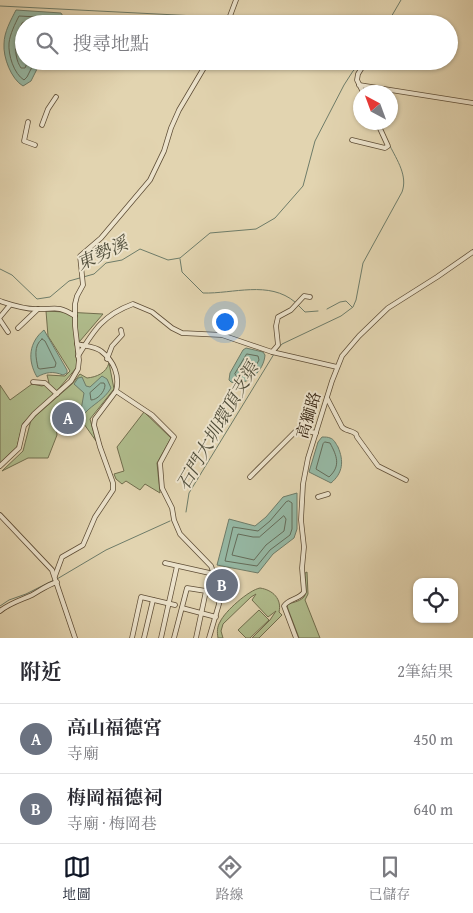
<!DOCTYPE html>
<html lang="zh-TW">
<head>
<meta charset="utf-8">
<style>
  body { margin:0; font-family:"Gentium Book Plus","Noto Serif TC",serif; background:#f2f2f3; color:#2b2b33 }
  .controls { position:absolute; right:15px; bottom:15px; display:grid; overflow:hidden; border-radius:10px; box-shadow:0 1px 4px #0004 }
  .controls button { width:45px; height:45px; display:grid; place-items:center; padding:0; border:0; border-bottom:1px solid #e1e1e2; background:#fff; color:#2b2b33; font:25px sans-serif }
  .compass { position:absolute; left:353px; top:85px; width:45px; height:45px; border-radius:50%; background:#fff; box-shadow:0 1px 4px #0004; rotate:319deg }
  .you { position:absolute; left:224px; top:321px; width:18px; height:18px; margin:-12px; border:4px solid #fff; border-radius:50%; background:#1a73e8; box-shadow:0 0 0 8px #1a73e833 }
  .badge { display:grid; place-items:center; width:32px; height:32px; border-radius:50%; background:#111827; color:#fff; font-size:16px; font-weight:700 }
  .pin { position:absolute; translate:-50% -50%; border:2px solid #fff; box-shadow:0 1px 5px #0006 }
  .list { margin:0; padding:0; list-style:none }
  h2 { display:flex; justify-content:space-between; align-items:center; height:65px; margin:0; padding:0 20px; font-size:21px }
  h2 small { font-size:16px; font-weight:400; color:#7c7c81 }
  .list li { display:grid; grid-template-columns:32px 1fr auto; gap:15px; align-items:center; box-sizing:border-box; height:70px; padding:0 20px; border-top:1px solid #e1e1e2 }
  .list b { display:block; font-size:19px; white-space:nowrap }
  .list p { margin:0; font-size:16px; white-space:nowrap; color:#7c7c81 }
  .list em { font-size:16px; font-style:normal; color:#7c7c81 }
  .icon { flex:none; width:28px; height:28px; fill:none; stroke:currentColor; stroke-width:2; stroke-linecap:round; stroke-linejoin:round }
  .map { position:relative; flex:none; width:473px; height:638px; overflow:hidden }
  .search { position:absolute; background:#fff; box-shadow:0 1px 4px #0004; left:15px; right:15px; top:15px; height:55px; display:flex; align-items:center; gap:12px; box-sizing:border-box; padding:0 18px; border-radius:28px; color:#7c7c81; font-size:19px }
  .sheet { height:205px; background:#fff }
  nav { display:flex; justify-content:space-around; align-items:center; box-sizing:border-box; height:70px; border-top:1px solid #e1e1e2; background:#fff; font-size:14px; color:#7c7c81 }
  nav a { display:grid; justify-items:center; gap:2px }
  nav .on { color:#111827 }
  .map>svg:first-child { display:block }
</style>
</head>
<body>
<div class="map">
<svg width="473" height="638" viewBox="0 0 473 638">
  <rect width="100%" height="100%" fill="#e2d4b0"/>
  <filter id="stains"><feTurbulence type="fractalNoise" baseFrequency=".004" numOctaves="4"/><feColorMatrix values="0 0 0 0 .2 0 0 0 0 .09 0 0 0 0 .02 0 0 0 .5 -.17"/></filter>
  <radialGradient id="worn" r=".72"><stop offset=".6" stop-color="#630" stop-opacity="0"/><stop offset="1" stop-color="#630" stop-opacity=".3"/></radialGradient>
  <g fill="#b0bd8d" stroke="#716e4e">
    <path d="M46,311L103,314L80,341H75L77,367L55,393L23,423L17,447L0,463V385L10,400L32,384L42,386L49,383L47,375L65,376L70,371L48,336Z"/>
    <path d="M109,363L114,389L90,419L96,441L84,424L80,413L74,410L62,417L64,422L56,426L57,435L48,458H28L2,471L23,451L31,420L72,384L80,374L87,378C97,377 106,373 109,363Z"/>
    <path d="M144,412L171,438L157,463L160,493L145,484L140,490L126,481L122,484L116,479L114,474L124,471L117,447Z"/>
    <path d="M307,572L308,594L305,600L320,638H299L288,609L287,605C292,602 299,602 303,598C308,594 305,579 305,573Z"/>
    <path d="M260,588C273,590 282,599 279,612L282,615L259,638H252L270,620L276,611L268,617L252,600L256,594L251,597L223,624L221,631L223,638H218C217,632 217,627 220,622C225,611 249,590 260,588Z"/>
    <path d="M259,610L269,620L250,638H246L238,630Z"/>
  </g>
  <g fill="#96b9a5" stroke="#6e7c69">
    <path d="M16,10L61,13L68,24H24V61H41L31,81L23,86C11,79 3,57 4,44C4,32 11,20 16,10Z"/>
    <path d="M44,330L67,370V373L63,375C53,371 46,372 37,377C27,360 29,342 44,330Z"/>
    <path d="M246,348L263,352L265,355C264,371 247,387 231,382L229,380L230,373L243,350Z"/>
    <path d="M102,376L107,379L111,388C104,400 93,404 85,413L83,414L81,410L84,393L74,384L78,378L82,377L86,386L90,387Z"/>
    <path d="M322,437C325,437 328,437 330,438C334,439 336,444 338,447C344,461 343,473 331,483L309,472L318,442Z"/>
    <path d="M297,493V529L294,538L273,554L258,573L217,565L229,519L255,526L266,517L283,497Z"/>
  </g>
  <g fill="none" stroke-linecap="round" stroke-linejoin="round">
    <g stroke="#646c5a" stroke-width="1">
      <path d="M28,61L25,68H21C12,54 16,37 22,23L24,22L50,24"/>
      <path d="M35,61L27,77L24,80C14,74 8,55 9,43C10,34 15,24 19,16L57,18L62,24"/>
      <path d="M42,339L45,341L56,363L55,367L40,369L38,368C36,358 33,346 42,339Z"/>
      <path d="M247,354L258,356L259,360L253,371L237,377L235,374Z"/>
      <path d="M101,383H104L105,385C105,392 97,400 91,400L90,393Z"/>
      <path d="M325,442L330,443C337,456 341,466 329,477L316,469L323,444Z"/>
      <path d="M289,501L292,503V529L290,535L270,550L257,566L225,561L233,527L258,531L270,521L286,502Z"/>
      <path d="M284,516L286,519L284,531L266,545L254,560L232,555L238,534L253,537H259Z"/>
    </g>
    <g stroke="#6e7c69" stroke-width="1">
      <path d="M0,6L196,16"/>
      <path d="M387,24L401,0"/>
      <path d="M180,259L182,272L203,293C233,294 269,280 295,302"/>
      <path d="M0,269L12,275L37,299L50,297L69,281L94,274L106,263L122,260L140,249L168,260L180,258L210,233L256,229L275,218L303,186L315,141L344,85L353,71L363,62"/>
      <path d="M298,305L305,312L318,311"/>
      <path d="M327,309L340,302L346,301L352,307"/>
      <path d="M276,351L282,344L341,316L353,307L356,300L363,263L402,192C408,176 397,160 390,146"/>
      <path d="M186,512L189,493L274,354"/>
      <path d="M57,579L106,550L170,521"/>
      <path d="M0,606L9,600L26,594L54,580"/>
    </g>
    <g stroke="#5e4d36" stroke-width="5.5">
      <g id="minor">
        <path d="M227,24L236,0"/>
        <path d="M359,85L473,103"/>
        <path d="M363,92L357,80L358,74L366,61"/>
        <path d="M28,122L24,141L35,145"/>
        <path d="M42,125L48,109L56,97"/>
        <path d="M352,140L385,148L388,146L377,122"/>
        <path d="M0,301C12,305 23,309 36,309C55,310 56,304 75,316"/>
        <path d="M0,317L10,305"/>
        <path d="M0,320L8,332"/>
        <path d="M18,328L38,309"/>
        <path d="M272,352L278,345L276,326L278,317L291,310L304,296L310,297"/>
        <path d="M78,356C94,330 103,315 133,304L152,312L172,328L182,333L222,335L272,352L337,367"/>
        <path d="M107,359L112,346L122,335L121,330"/>
        <path d="M33,382L45,383L57,394"/>
        <path d="M116,391L152,415L174,437L160,463L162,488L172,508L174,520L180,534L211,566L214,574L219,604L209,638"/>
        <path d="M327,398L342,427C345,431 352,430 356,434L357,437L378,466L406,480"/>
        <path d="M0,466L19,448L24,426L34,414L71,381L78,369L79,360L75,326V304L77,296L83,285L80,256L101,238L150,180L164,151L171,128L179,110L208,61"/>
        <path d="M250,477L298,429L316,433"/>
        <path d="M318,497L328,494"/>
        <path d="M0,515L52,570L75,638"/>
        <path d="M165,563L214,574"/>
        <path d="M55,576L62,557L83,545L95,517L113,490V483L100,447L94,425L95,419L116,391C120,376 114,361 101,351C95,346 85,346 77,344"/>
        <path d="M182,608L216,617"/>
        <path d="M0,611C10,603 21,600 32,595C41,590 47,585 57,582"/>
        <path d="M132,638L141,597L175,605"/>
        <path d="M144,638L153,600"/>
        <path d="M161,638L177,566"/>
        <path d="M174,638L187,588L206,591L196,638"/>
        <path d="M296,638L284,606C289,598 299,600 304,592L302,568L304,547L301,520L303,484L308,458L332,381L342,356L359,336L388,308L437,277L473,252"/>
      </g>
    </g>
    <use href="#minor" stroke="#ece3cc" stroke-width="4"/>
  </g>
  <g text-anchor="middle" dominant-baseline="central" stroke-width="4" stroke-linejoin="round" paint-order="stroke">
    <g font-size="16" fill="#32200e" stroke="#ece3cc">
      <text transform="translate(308 415) rotate(-73)">高獅路</text>
    </g>
    <g font-size="18" font-style="italic" fill="#504e3b" stroke="#ece3cc">
      <text transform="translate(102 253) rotate(-25)">東勢溪</text>
      <text transform="translate(217 426) rotate(-60)">石門大圳環頂支渠</text>
    </g>
  </g>
  <rect width="100%" height="100%" filter="url(#stains)"/>
  <rect width="100%" height="100%" fill="url(#worn)"/>
</svg>
<div class="controls">
<button><svg class="icon" aria-label="locate" viewBox="0 0 24 24"><circle cx="12" cy="12" r="6"/><path d="M12 2v4M12 18v4M2 12h4M18 12h4"/></svg></button>
</div>
<svg class="compass" viewBox="-18 -18 36 36"><path d="M0-13l5 13h-10z" fill="#e53935"/><path d="M0 13l5-13h-10z" fill="#7c7c81"/></svg>
<div class="you"></div>
<div class="pin badge" style="left:68px;top:418px;background:#6b7280">A</div>
<div class="pin badge" style="left:222px;top:585px;background:#6b7280">B</div>
<div class="search"><svg class="icon" aria-label="search" viewBox="0 0 24 24"><circle cx="10" cy="10" r="6"/><path d="M15 15l6 6"/></svg>搜尋地點</div>
</div>
<section class="sheet">
<h2>附近<small>2筆結果</small></h2>
<ul class="list">
<li><span class="badge" style="background:#6b7280">A</span><div><b>高山福德宮</b><p>寺廟</p></div><em>450 m</em></li>
<li><span class="badge" style="background:#6b7280">B</span><div><b>梅岡福德祠</b><p>寺廟 · 梅岡巷</p></div><em>640 m</em></li>
</ul>
</section>
<nav>
<a class="on"><svg class="icon" aria-label="map" viewBox="0 0 24 24"><path d="M3 6l6-2 6 2 6-2v14l-6 2-6-2-6 2zM9 4v14M15 6v14"/></svg>地圖</a>
<a><svg class="icon" aria-label="directions" viewBox="0 0 24 24"><path d="M12 3l9 9-9 9-9-9zM9 14v-3h6M13 9l2 2-2 2"/></svg>路線</a>
<a><svg class="icon" aria-label="saved" viewBox="0 0 24 24"><path d="M7 4h10v16l-5-4-5 4z"/></svg>已儲存</a>
</nav>
</body>
</html>
